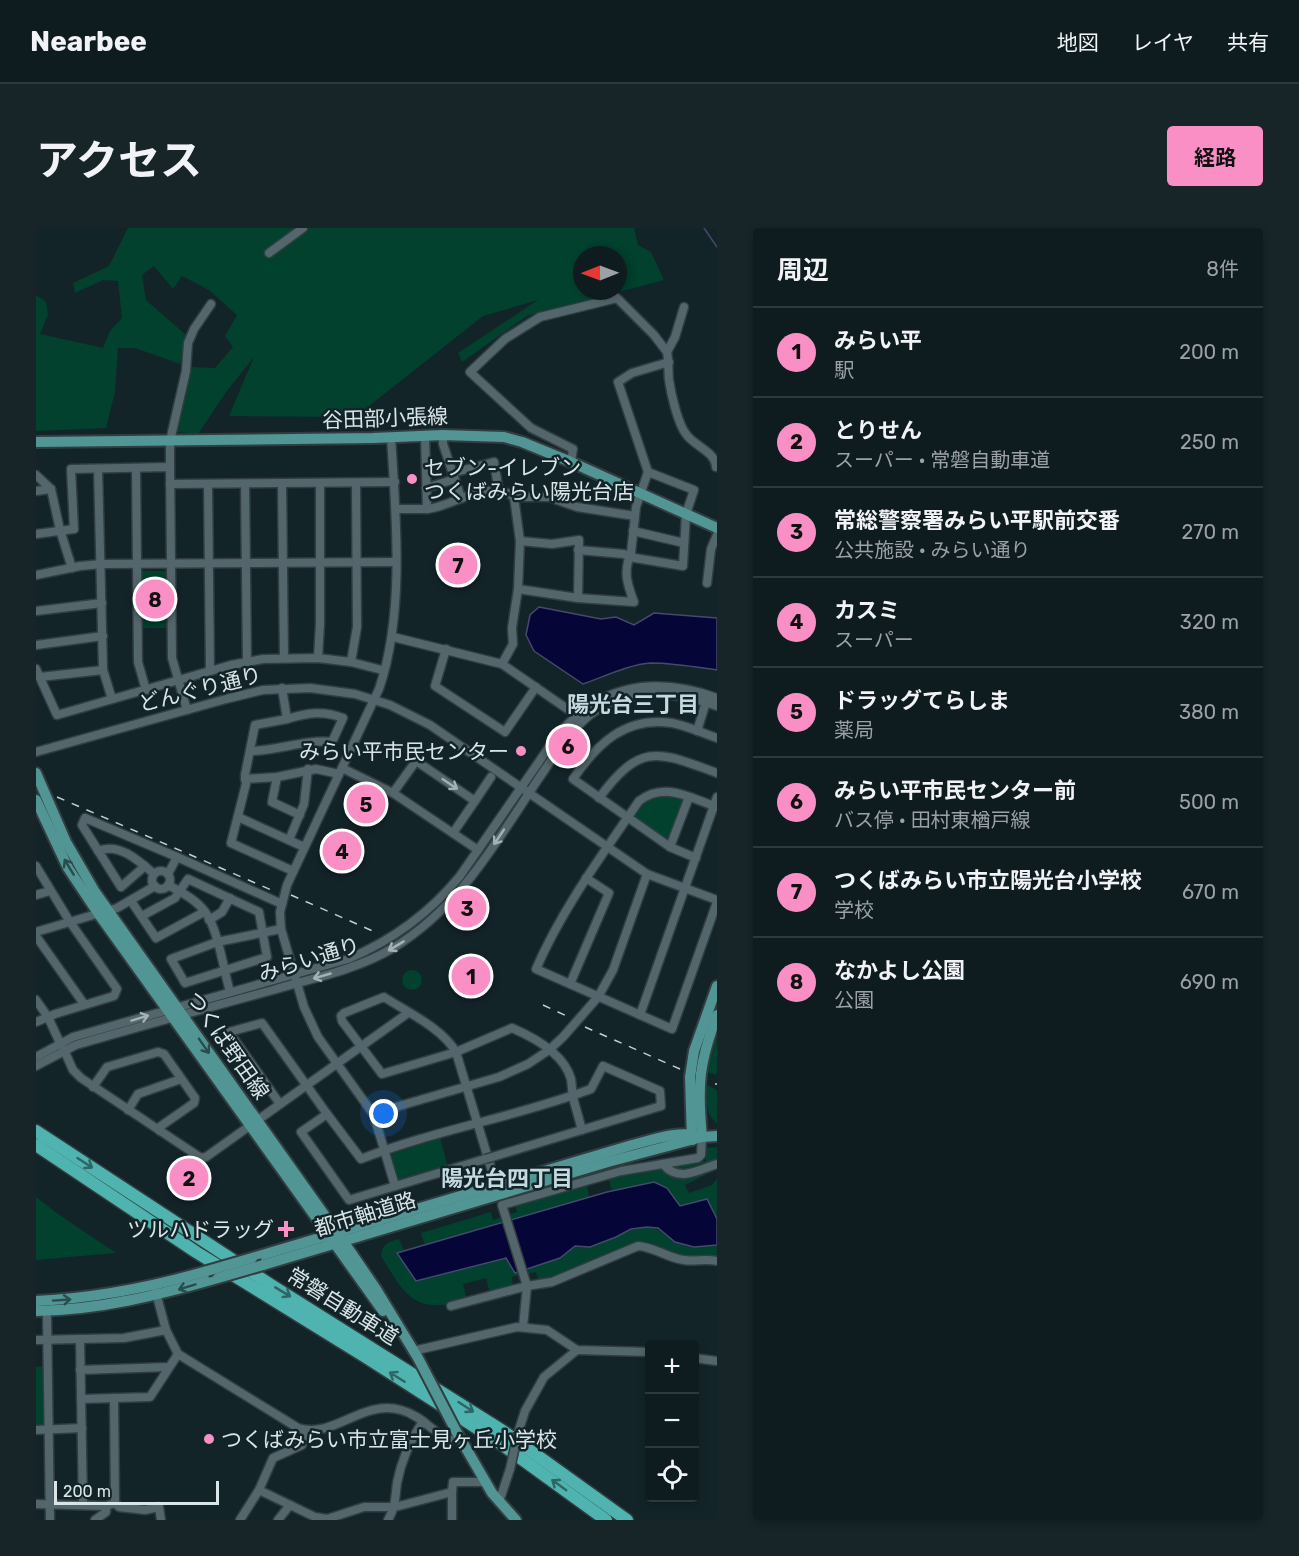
<!DOCTYPE html>
<html lang="ja">
<head>
<meta charset="utf-8">
<style>
  body { margin:0; font-family:Rubik,"Noto Sans JP",sans-serif; background:#172428; color:#f1f3f6 }
  .controls { position:absolute; right:18px; bottom:18px; display:grid; overflow:hidden; border-radius:6px; box-shadow:0 3px 9px #0003 }
  .controls button { width:54px; height:54px; display:grid; place-items:center; padding:0; border:0; border-bottom:2px solid #2e393d; background:#0e1b1f; color:#f1f3f6; font:30px sans-serif }
  .compass { position:absolute; left:537px; top:18px; width:54px; height:54px; border-radius:50%; background:#0e1b1f; box-shadow:0 3px 9px #0003; rotate:269deg }
  .scale { position:absolute; left:18px; bottom:15px; width:165px; box-sizing:border-box; padding-left:6px; border:3px solid #dae5e8; border-top:0; font-size:16px; line-height:21px; white-space:nowrap; color:#dae5e8; -webkit-text-stroke:4px #132429; paint-order:stroke }
  .you { position:absolute; left:348px; top:886px; width:21px; height:21px; margin:-15px; border:4px solid #fff; border-radius:50%; background:#1a73e8; box-shadow:0 0 0 9px #1a73e833 }
  .badge { display:grid; place-items:center; width:39px; height:39px; border-radius:50%; background:#fa8fc6; color:#111; font-size:20px; font-weight:700 }
  .pin { position:absolute; translate:-50% -50%; border:3px solid #fff; box-shadow:0 2px 6px #0006 }
  .list { margin:0; padding:0; list-style:none }
  h2 { display:flex; justify-content:space-between; align-items:center; height:78px; margin:0; padding:0 24px; font-size:26px }
  h2 small { font-size:20px; font-weight:400; color:#9ba1a4 }
  .list li { display:grid; grid-template-columns:39px 1fr auto; gap:18px; align-items:center; box-sizing:border-box; height:90px; padding:0 24px; border-top:2px solid #2e393d }
  .list b { display:block; font-size:22px; white-space:nowrap }
  .list p { margin:0; font-size:20px; white-space:nowrap; color:#9ba1a4 }
  .list em { font-size:20px; font-style:normal; color:#9ba1a4 }
  .icon { flex:none; width:33px; height:33px; fill:none; stroke:currentColor; stroke-width:2; stroke-linecap:round; stroke-linejoin:round }
  .map { position:relative; flex:none; width:681px; height:1292px; overflow:hidden; border-radius:6px }
  header { display:flex; align-items:center; gap:36px; box-sizing:border-box; height:84px; padding:0 30px; background:#0e1b1f; border-bottom:2px solid #2e393d }
  header strong { font-size:28px }
  nav { display:flex; gap:33px; margin-inline-start:auto; font-size:21px }
  .intro { display:flex; align-items:center; justify-content:space-between; box-sizing:border-box; height:144px; padding:0 36px }
  h1 { margin:0; font-size:42px }
  .button { padding:15px 27px; border-radius:6px; background:#fa8fc6; color:#111; font-size:21px; font-weight:700 }
  main { display:flex; gap:36px; padding:0 36px }
  aside { flex:1; background:#0e1b1f; border-radius:6px; box-shadow:0 3px 9px #0003 }
  .map>svg:first-child { display:block }
</style>
</head>
<body>
<header>
<strong>Nearbee</strong>
<nav><a>地図</a><a>レイヤ</a><a>共有</a></nav>
</header>
<div class="intro"><h1>アクセス</h1><a class="button">経路</a></div>
<main>
<div class="map">
<svg width="681" height="1292" viewBox="0 0 681 1292">
  <rect width="100%" height="100%" fill="#132429"/>
  <g fill="#01412d" fill-rule="evenodd">
    <path d="M92,0H598L602,17L615,24L628,52L491,88L426,134L422,125L502,72L447,88L319,189L193,188L218,129L190,164L162,206L139,204L155,139L179,140L197,119L189,108L201,87L173,62L146,48L137,61L118,38L106,47L110,72L150,107L144,136L99,120H82L79,164L70,200L0,203V67L10,74L12,87L4,106L67,120L74,103L86,90L82,53L67,52L39,65L37,55L73,38ZM546,27H582V63H546Z"/>
    <path d="M105,343H132L133,400H106Z"/>
    <path d="M624,565L648,570L649,574L631,616L596,591V586L605,574Z"/>
    <circle cx="376" cy="752" r="10"/>
    <path d="M681,809V844L680,847L671,844Z"/>
    <path d="M671,857L681,862V896C668,883 671,875 671,857Z"/>
    <path d="M404,910L412,939L364,954L361,952L355,929L356,926Z"/>
    <path d="M681,919V930C667,938 651,948 636,939L637,937L670,933L669,920Z"/>
    <path d="M619,939L640,949L662,948L681,941L649,957L653,965L676,957L681,951V991L671,971L643,978L631,960L618,954L576,963L572,949Z"/>
    <path d="M551,956L553,969L389,1018L385,1005L455,984L457,992L481,984L479,976Z"/>
    <path d="M0,969L22,986L80,1025L0,1032Z"/>
    <path d="M611,999C627,1001 629,1009 642,1014C656,1020 667,1015 681,1017V1031L659,1032L627,1023L616,1015L605,1013L597,1015L585,1024L541,1043L503,1054L500,1044L476,1049L477,1060L454,1065L450,1050L427,1056L431,1072C379,1087 370,1069 345,1028C346,1016 352,1014 363,1011L368,1023L362,1025L380,1053L471,1030L480,1045L524,1030L539,1018C569,1020 583,1002 611,999Z"/>
    <path d="M9,1138L10,1196L8,1198L0,1199V1139Z"/>
  </g>
  <g fill="#050637" stroke="#45496c" stroke-width="1.5">
    <path d="M503,379L565,391L580,389L598,397L618,385L681,390V442C660,439 637,435 615,435C594,436 567,449 547,456L498,423L490,407L494,387Z"/>
    <path d="M618,954L631,960L644,978L671,971L681,991V1017L658,1019L639,1014L622,1000L611,999L595,1001L580,1009L554,1019L539,1018L524,1030L479,1045L470,1030L380,1053L361,1025L571,964Z"/>
  </g>
  <g fill="none" stroke-linecap="round" stroke-linejoin="round">
    <path stroke="#45496c" stroke-width="1.5" d="M668,0L681,19"/>
    <g stroke="#313d40" stroke-width="11">
      <g id="minor">
        <path d="M233,25L267,0"/>
        <path d="M648,79L639,109L631,124C633,134 632,143 633,152C635,166 642,196 650,206C658,218 680,224 680,239"/>
        <path d="M407,207V216L425,270"/>
        <path d="M355,209C360,288 369,386 343,461L251,657L244,684L245,701L268,779L282,809L335,883L339,885V891L359,958"/>
        <path d="M535,234L537,221L495,200L434,144L469,111L504,89L581,70L618,107L631,124"/>
        <path d="M134,239V213L150,143L152,115L158,101L175,76"/>
        <path d="M100,240L102,434L110,462"/>
        <path d="M62,241L67,442L76,471"/>
        <path d="M612,244L582,154L596,145L633,134"/>
        <path d="M416,245L458,234L463,264"/>
        <path d="M0,247L15,261L24,302L36,340"/>
        <path d="M134,256L359,254"/>
        <path d="M172,256L174,443"/>
        <path d="M209,256L211,434"/>
        <path d="M246,256L248,429"/>
        <path d="M390,260L419,251"/>
        <path d="M0,263L15,261"/>
        <path d="M478,269H513L541,279L599,288"/>
        <path d="M360,281H391L389,208"/>
        <path d="M391,281C417,279 452,249 478,269L484,313L482,361L476,400L477,416L466,436"/>
        <path d="M597,303L648,315"/>
        <path d="M0,306L38,301L35,241L134,239L136,430L151,482"/>
        <path d="M484,313L516,316L543,312L542,370"/>
        <path d="M0,347L44,338L66,336L359,334"/>
        <path d="M671,355L675,321L681,307"/>
        <path d="M482,361L542,370L598,374C591,356 587,343 595,325L600,279L612,244L658,262L650,286L647,338L593,329L588,326L542,322"/>
        <path d="M0,383L66,375"/>
        <path d="M357,409L466,436L540,487"/>
        <path d="M0,417L67,408"/>
        <path d="M410,421L399,458L469,504L500,459"/>
        <path d="M282,430L284,396V255"/>
        <path d="M315,434L321,399L320,255"/>
        <path d="M0,441L21,487L195,437L227,431L282,430L315,434L346,442"/>
        <path d="M4,449L67,442"/>
        <path d="M246,460L251,491L219,497L209,547L210,556L195,615L257,643"/>
        <path d="M661,503L670,474"/>
        <path d="M214,523C242,523 268,511 296,514L307,490C287,482 271,485 251,491"/>
        <path d="M0,524L190,471L227,462L274,460L319,466L354,477L394,497L611,646L681,672"/>
        <path d="M306,540L357,565L442,622"/>
        <path d="M241,549L236,574L264,587"/>
        <path d="M209,551L241,549L280,541L303,546"/>
        <path d="M357,565L380,533L439,573L417,605"/>
        <path d="M563,570C605,514 621,523 681,545"/>
        <path d="M439,573L455,549"/>
        <path d="M681,579C654,570 629,553 603,573C566,627 526,681 500,741L636,801L681,674"/>
        <path d="M202,589L268,619"/>
        <path d="M253,612L268,576L272,541"/>
        <path d="M634,619L653,569"/>
        <path d="M62,623C83,614 103,633 118,646"/>
        <path d="M660,630L634,619L537,551C561,516 589,488 636,495C652,498 666,505 681,510"/>
        <path d="M0,638L34,694L81,761L78,768L19,786L0,794"/>
        <path d="M109,638L85,659L46,597L49,590L141,629L246,676"/>
        <circle cx="125" cy="652" r="9"/>
        <path d="M132,646L141,629"/>
        <path d="M132,657C145,664 161,672 170,685C182,702 188,743 194,764"/>
        <path d="M0,667L14,663"/>
        <path d="M95,673L120,710L168,684"/>
        <path d="M106,688L139,670L152,651L223,684L231,729L149,755L135,731L181,714L245,701"/>
        <path d="M173,692L186,684L194,670"/>
        <path d="M0,704L81,680L119,658"/>
        <path d="M0,708L48,776"/>
        <path d="M534,756L573,665L550,650"/>
        <path d="M0,772L12,789L24,815"/>
        <path d="M604,787L681,569"/>
        <path d="M28,822L37,842L45,850L165,930L170,929L372,785"/>
        <path d="M0,829L37,809L312,731C357,712 393,686 424,648L518,512C561,457 617,447 681,470"/>
        <path d="M0,838L40,817C105,798 171,780 237,762C277,750 320,742 357,720C423,680 459,616 501,553C517,530 532,504 555,486C593,458 639,463 681,478"/>
        <path d="M57,859L71,839L122,824L128,826L159,870L158,875L125,898L124,903"/>
        <path d="M244,876L193,804L226,795L291,886"/>
        <path d="M92,882L102,866L145,851"/>
        <path d="M339,885L463,849L492,836L513,822L527,809L562,769L577,742L611,646"/>
        <path d="M449,931L313,972L265,904L291,886L325,931C399,902 480,889 555,861L567,838L624,863L625,878L456,929"/>
        <path d="M627,936C642,955 663,942 681,936"/>
        <path d="M458,950L420,824C406,800 371,784 348,769L308,785L305,788L306,793L346,846L420,824L476,800C497,809 528,826 535,851C536,857 536,864 537,870C540,880 543,891 546,902"/>
        <path d="M119,1061L130,1102L142,1126L262,1200C299,1211 325,1171 365,1182C384,1187 396,1203 413,1212L424,1211"/>
        <path d="M415,1078L491,1058L516,1054L602,1018C619,1019 631,1030 648,1032C659,1034 670,1030 681,1033"/>
        <path d="M11,1089L14,1292"/>
        <path d="M487,1099L491,1058L466,977L585,943L662,930L665,927L666,909"/>
        <path d="M44,1111L47,1277"/>
        <path d="M0,1112L88,1110L130,1102"/>
        <path d="M377,1123L481,1099L511,1102L541,1122L614,1124"/>
        <path d="M658,1130L681,1133"/>
        <path d="M44,1142L132,1139"/>
        <path d="M45,1171L114,1169L142,1126"/>
        <path d="M0,1202L46,1200"/>
        <path d="M482,1205L489,1183L508,1149L541,1122"/>
        <path d="M223,1262L254,1277"/>
        <path d="M416,1264V1292"/>
        <path d="M463,1274L474,1241"/>
        <path d="M79,1275L83,1279L109,1282L123,1279L125,1292"/>
        <path d="M0,1276L70,1278L79,1275L78,1170"/>
        <path d="M59,1292L70,1284V1278"/>
        <path d="M204,1292L223,1262L237,1230L266,1217L269,1202"/>
        <path d="M242,1292L254,1277L279,1289L291,1291L328,1279H359L416,1264L417,1254H449"/>
        <path d="M352,1292C360,1278 359,1270 361,1255C365,1234 375,1211 387,1193"/>
      </g>
    </g>
    <g stroke="#313d40" stroke-width="14">
      <g id="major">
        <path d="M0,214L337,210L407,207L468,209L486,214L535,234L681,300"/>
        <path d="M0,545L30,614L59,664L316,1026L340,1061L382,1130"/>
        <path d="M0,572L32,640L62,685L347,1083"/>
        <path d="M666,909C661,857 663,835 681,787"/>
        <path d="M656,912L654,849L658,823L681,758"/>
        <path d="M216,1030L596,917C616,912 643,902 663,908"/>
        <path d="M227,1037L572,934L666,909L681,908"/>
        <path d="M0,1073C61,1070 113,1060 171,1043"/>
        <path d="M0,1083C63,1082 123,1067 182,1050"/>
        <path d="M420,1203L456,1265L480,1292"/>
      </g>
    </g>
    <g stroke="#313d40" stroke-width="15">
      <g id="highway">
        <path d="M0,903L235,1057L467,1203L591,1292"/>
        <path d="M0,917L160,1024L328,1128L461,1213L570,1292"/>
      </g>
    </g>
    <use href="#minor" stroke="#53666b" stroke-width="8"/>
    <use href="#major" stroke="#519594" stroke-width="10"/>
    <use href="#highway" stroke="#4fb4af" stroke-width="12"/>
    <g stroke="#c3ced2" stroke-width="1.5" stroke-dasharray="8 8" stroke-linecap="butt">
      <path d="M21,569L240,664"/>
      <path d="M255,667L339,704"/>
      <path d="M507,777L535,790"/>
      <path d="M549,799L644,841"/>
      <path d="M679,856H681"/>
    </g>
    <g stroke="#313d40" stroke-width="11" stroke-linecap="butt">
      <g id="minor-bridge">
        <path d="M449,931L456,929"/>
        <path d="M474,1241L482,1205"/>
      </g>
    </g>
    <g stroke="#313d40" stroke-width="14" stroke-linecap="butt">
      <g id="major-bridge">
        <path d="M171,1043L216,1030"/>
        <path d="M182,1050L227,1037"/>
        <path d="M382,1130L420,1203"/>
      </g>
    </g>
    <use href="#minor-bridge" stroke="#53666b" stroke-width="8"/>
    <use href="#major-bridge" stroke="#519594" stroke-width="10"/>
  </g>
  <defs><path id="oneway-shaft" d="M-6 0H5M1.5-3L5.5 0L1.5 3" fill="none" stroke-width="1.6" stroke-linecap="round" stroke-linejoin="round" transform="scale(1.5)"/></defs>
  <g stroke="#a4b2b6">
    <use href="#oneway-shaft" transform="translate(414 556) rotate(34)"/>
    <use href="#oneway-shaft" transform="translate(463 609) rotate(124)"/>
    <use href="#oneway-shaft" transform="translate(360 718) rotate(149)"/>
    <use href="#oneway-shaft" transform="translate(286 748) rotate(164)"/>
    <use href="#oneway-shaft" transform="translate(104 790) rotate(-17)"/>
  </g>
  <g stroke="#294c4e">
    <use href="#oneway-shaft" transform="translate(33 639) rotate(-121)"/>
    <use href="#oneway-shaft" transform="translate(168 818) rotate(55)"/>
    <use href="#oneway-shaft" transform="translate(151 1059) rotate(163)"/>
    <use href="#oneway-shaft" transform="translate(26 1072) rotate(-4)"/>
  </g>
  <g stroke="#2e6565">
    <use href="#oneway-shaft" transform="translate(49 935) rotate(33)"/>
    <use href="#oneway-shaft" transform="translate(247 1064) rotate(31)"/>
    <use href="#oneway-shaft" transform="translate(361 1149) rotate(-148)"/>
    <use href="#oneway-shaft" transform="translate(430 1179) rotate(33)"/>
    <use href="#oneway-shaft" transform="translate(523 1257) rotate(-144)"/>
  </g>
  <g fill="#fa8fc6" stroke="#132429" stroke-width="2">
    <circle cx="376" cy="251" r="6"/>
    <circle cx="485" cy="523" r="6"/>
    <path d="M247 992h6v6h6v6h-6v6h-6v-6h-6v-6h6z"/>
    <circle cx="173" cy="1211" r="6"/>
  </g>
  <g text-anchor="middle" dominant-baseline="central" stroke-width="5" stroke-linejoin="round" paint-order="stroke">
    <g font-size="21" fill="#dae5e8" stroke="#132429">
      <text transform="translate(349 190) rotate(-2)">谷田部小張線</text>
      <text transform="translate(164 461) rotate(-14)">どんぐり通り</text>
      <text transform="translate(273 731) rotate(-17)">みらい通り</text>
      <text transform="translate(192 817) rotate(55)">つくば野田線</text>
      <text transform="translate(329 986) rotate(-17)">都市軸道路</text>
      <text transform="translate(307 1078) rotate(32)">常磐自動車道</text>
    </g>
    <g font-size="21" fill="#dae5e8" stroke="#132429" text-anchor="start">
      <text x="388" y="239">セブン-イレブン<tspan x="388" dy="24">つくばみらい陽光台店</tspan></text>
      <text x="473" y="523" text-anchor="end">みらい平市民センター</text>
      <text x="238" y="1001" text-anchor="end">ツルハドラッグ</text>
      <text x="185" y="1211">つくばみらい市立富士見ヶ丘小学校</text>
    </g>
    <g font-size="22" font-weight="bold" fill="#c5dae0" stroke="#132429">
      <text x="597" y="476">陽光台三丁目</text>
      <text x="471" y="950">陽光台四丁目</text>
    </g>
  </g>
</svg>
<div class="controls">
<button>+</button>
<button>−</button>
<button><svg class="icon" aria-label="locate" viewBox="0 0 24 24"><circle cx="12" cy="12" r="6"/><path d="M12 2v4M12 18v4M2 12h4M18 12h4"/></svg></button>
</div>
<svg class="compass" viewBox="-18 -18 36 36"><path d="M0-13l5 13h-10z" fill="#e53935"/><path d="M0 13l5-13h-10z" fill="#9ba1a4"/></svg>
<div class="scale">200 m</div>
<div class="you"></div>
<div class="pin badge" style="left:435px;top:748px">1</div>
<div class="pin badge" style="left:153px;top:950px">2</div>
<div class="pin badge" style="left:431px;top:680px">3</div>
<div class="pin badge" style="left:306px;top:623px">4</div>
<div class="pin badge" style="left:330px;top:576px">5</div>
<div class="pin badge" style="left:532px;top:518px">6</div>
<div class="pin badge" style="left:422px;top:337px">7</div>
<div class="pin badge" style="left:119px;top:371px">8</div>
</div>
<aside>
<h2>周辺<small>8件</small></h2>
<ul class="list">
<li><span class="badge">1</span><div><b>みらい平</b><p>駅</p></div><em>200 m</em></li>
<li><span class="badge">2</span><div><b>とりせん</b><p>スーパー · 常磐自動車道</p></div><em>250 m</em></li>
<li><span class="badge">3</span><div><b>常総警察署みらい平駅前交番</b><p>公共施設 · みらい通り</p></div><em>270 m</em></li>
<li><span class="badge">4</span><div><b>カスミ</b><p>スーパー</p></div><em>320 m</em></li>
<li><span class="badge">5</span><div><b>ドラッグてらしま</b><p>薬局</p></div><em>380 m</em></li>
<li><span class="badge">6</span><div><b>みらい平市民センター前</b><p>バス停 · 田村東楢戸線</p></div><em>500 m</em></li>
<li><span class="badge">7</span><div><b>つくばみらい市立陽光台小学校</b><p>学校</p></div><em>670 m</em></li>
<li><span class="badge">8</span><div><b>なかよし公園</b><p>公園</p></div><em>690 m</em></li>
</ul>
</aside>
</main>
</body>
</html>
